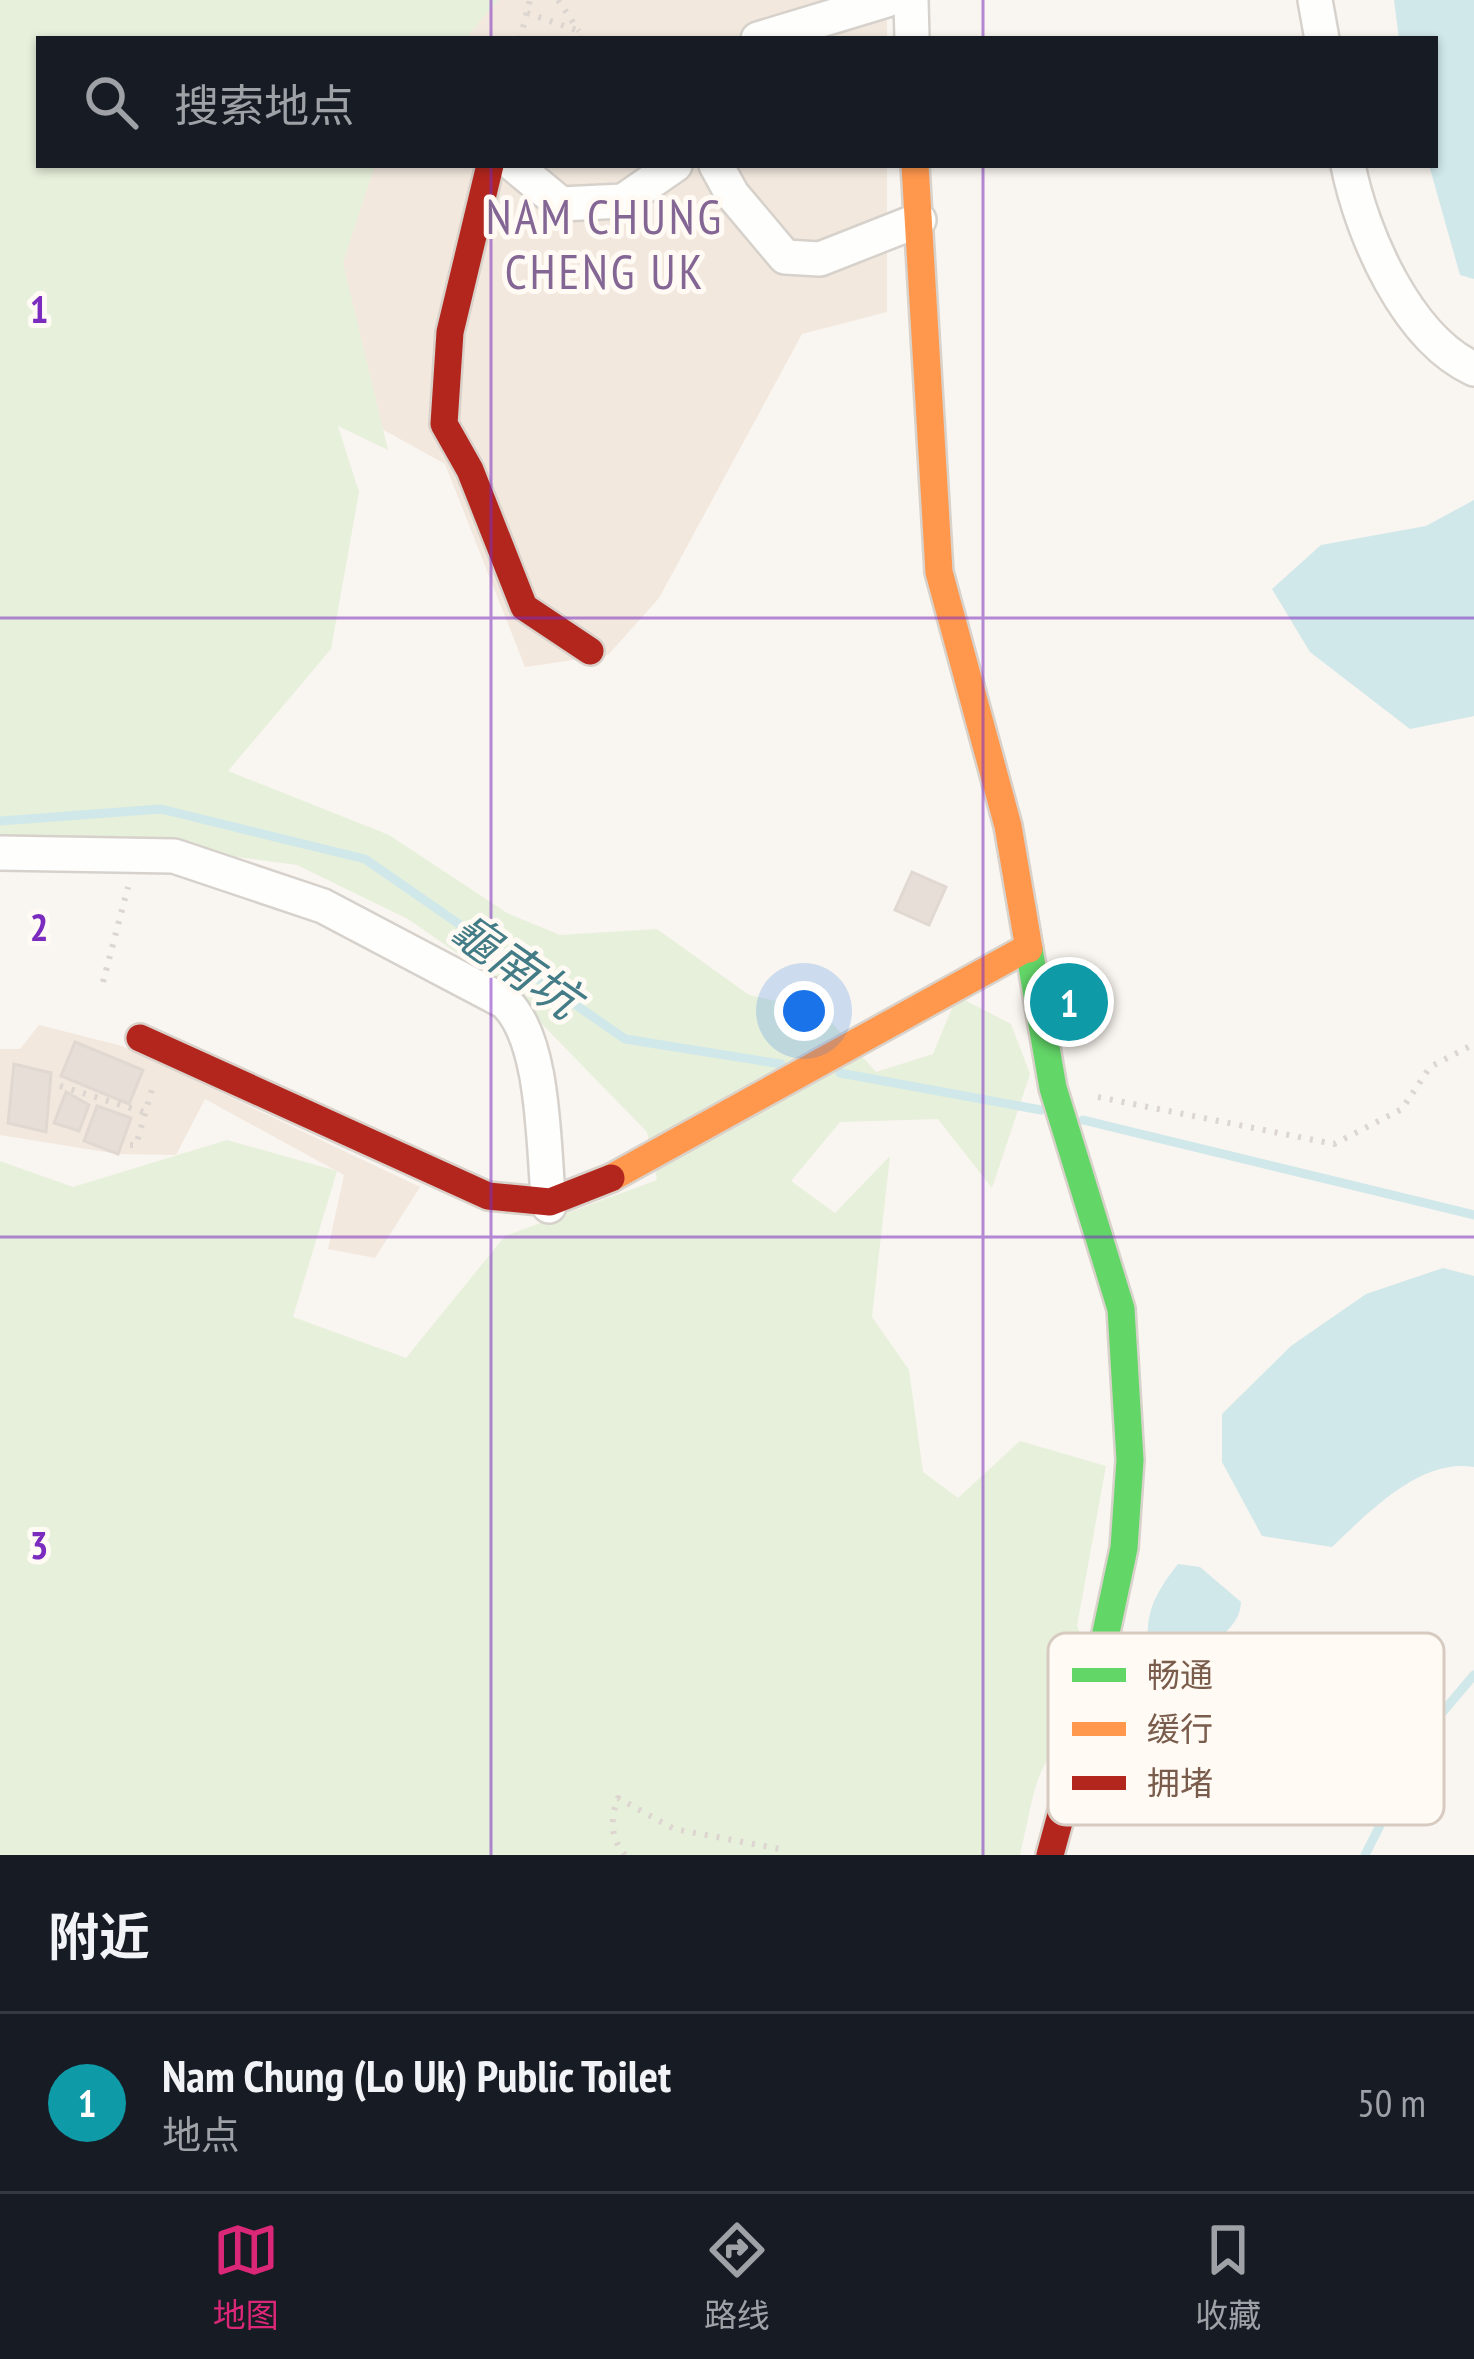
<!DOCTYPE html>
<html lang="zh">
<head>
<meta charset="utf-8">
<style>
  body { margin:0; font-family:"PT Sans Narrow","Noto Sans SC",sans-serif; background:#242831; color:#f1f3f6 }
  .you { position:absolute; left:804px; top:1011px; width:42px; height:42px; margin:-30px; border:9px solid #fff; border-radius:50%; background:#1a73e8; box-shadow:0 0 0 18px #1a73e833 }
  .badge { display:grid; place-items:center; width:78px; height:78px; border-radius:50%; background:#db2777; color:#fff; font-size:39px; font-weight:700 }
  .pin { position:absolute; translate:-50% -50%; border:6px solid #fff; box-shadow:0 3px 12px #0006 }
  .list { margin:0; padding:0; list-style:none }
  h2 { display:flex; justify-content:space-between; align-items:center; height:156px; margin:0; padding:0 48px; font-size:51px }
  h2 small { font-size:39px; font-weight:400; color:#9ea1a6 }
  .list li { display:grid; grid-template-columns:78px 1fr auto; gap:36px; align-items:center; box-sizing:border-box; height:180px; padding:0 48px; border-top:3px solid #363941 }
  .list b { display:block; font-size:45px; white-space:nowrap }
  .list p { margin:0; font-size:39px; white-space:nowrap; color:#9ea1a6 }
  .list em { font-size:39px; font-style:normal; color:#9ea1a6 }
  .icon { flex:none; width:66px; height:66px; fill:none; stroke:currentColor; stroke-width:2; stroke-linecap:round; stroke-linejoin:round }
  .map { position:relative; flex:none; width:1474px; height:1855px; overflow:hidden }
  .search { position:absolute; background:#171b24; box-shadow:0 3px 9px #0004; left:36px; right:36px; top:36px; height:132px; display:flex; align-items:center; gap:30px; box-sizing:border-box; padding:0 42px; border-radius:0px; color:#9ea1a6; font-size:45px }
  .sheet { height:336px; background:#171b24 }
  nav { display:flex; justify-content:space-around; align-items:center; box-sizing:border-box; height:168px; border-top:3px solid #363941; background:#171b24; font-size:33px; color:#9ea1a6 }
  nav a { display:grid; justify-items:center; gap:6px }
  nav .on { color:#db2777 }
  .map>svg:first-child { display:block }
</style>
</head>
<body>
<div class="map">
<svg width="1474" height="1855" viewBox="0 0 1474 1855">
  <rect width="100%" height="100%" fill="#f9f5f0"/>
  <g fill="#f2e8de">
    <path d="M414,0H887V39H375Z"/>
    <path d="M304,165H887V312L802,334L659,598L608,655L525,667L445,464L364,419Z"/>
    <path d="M39,1025L122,1046L420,1187L375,1258L328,1249L344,1175L205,1099L176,1155L118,1154L0,1135V1049H20Z"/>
  </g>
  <path fill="#e7f0db" d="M0,0H498L465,39H39V165H375L343,263L388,450L338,426L359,492L331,649L228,771L389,835L507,913L560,935L657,929L749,995L821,1011L876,1072L933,1054L957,996L1011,1024L1030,1074L992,1188L938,1119L840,1122L791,1181L835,1213L890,1156L872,1317L909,1370L923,1472L958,1498L1020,1441L1106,1466L1077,1626L1116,1714C1031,1751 1040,1771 1020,1855H0V1161L73,1187L227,1140L337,1171L293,1317L406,1358L505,1236L657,1180L647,1132L506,987L408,919L297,865L141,844L0,839Z"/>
  <g fill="#d0e8ea">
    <path d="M1394,0H1474V279L1460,275L1429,165H1435V39H1399Z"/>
    <path d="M1474,500V716L1410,729L1310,652L1272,589L1321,545L1426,526Z"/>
    <path d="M1443,1268L1474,1276V1467C1420,1458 1369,1512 1332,1547L1262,1536L1222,1462V1414L1291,1346L1366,1294Z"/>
    <path d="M1178,1564L1200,1567L1241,1602C1240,1624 1226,1627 1218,1645C1206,1674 1218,1669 1190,1696L1154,1678C1143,1626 1144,1607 1178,1564Z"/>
  </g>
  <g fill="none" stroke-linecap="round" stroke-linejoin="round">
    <g stroke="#d0e8ea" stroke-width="9">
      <path d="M0,821L161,809L365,859L625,1039L781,1064"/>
      <path d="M840,1073L1041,1110"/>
      <path d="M1083,1120L1474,1215"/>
      <path d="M1365,1855L1430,1727L1474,1675"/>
    </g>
  </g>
  <g fill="#e6ded7" stroke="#e2d8d2" stroke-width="3">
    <path d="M912,872L946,887L929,925L895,910Z"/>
    <path d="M1069,970L1082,1032L1069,1034L1056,972Z"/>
    <path d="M75,1042L143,1070L129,1104L61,1076Z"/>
    <path d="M14,1064L51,1073L46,1132L8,1123Z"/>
    <path d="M66,1092L89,1105L79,1131L54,1123Z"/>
    <path d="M97,1106L131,1118L118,1154L84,1141Z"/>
  </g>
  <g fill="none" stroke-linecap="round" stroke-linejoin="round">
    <g stroke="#d7d1cb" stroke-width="38">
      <g id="street">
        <path d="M911,0L912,39"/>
        <path d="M1315,0L1322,39"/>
        <path d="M758,39L887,0"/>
        <path d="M514,165L561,204L623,201L675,165"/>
        <path d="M716,165L732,194L785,257L820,259L919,220"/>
        <path d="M1348,165C1362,235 1407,338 1474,369"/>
        <path d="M0,853L174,856L323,906L505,1002C546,1040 543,1150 549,1206"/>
      </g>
    </g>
    <g stroke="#d9d2cb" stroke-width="32">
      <path id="fast" d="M1029,949L1053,1088L1121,1309L1130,1460L1124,1548L1090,1708"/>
    </g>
    <g stroke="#d9d2cb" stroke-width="32">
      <g id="slow">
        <path d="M915,165L939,572L1008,826L1029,949"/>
        <path d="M611,1178L1027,948"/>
      </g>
    </g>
    <g stroke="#d9d2cb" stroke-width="32">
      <g id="jam">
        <path d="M490,165L450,332L444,424L470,470L524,607L590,651"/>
        <path d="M140,1038L488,1196L550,1202L611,1178"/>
        <path d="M1050,1855L1090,1708"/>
      </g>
    </g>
    <g stroke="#dcd5d0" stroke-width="6" stroke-dasharray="3 9" stroke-linecap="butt">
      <path d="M558,0L579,31"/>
      <path d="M527,13L579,31L580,39"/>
      <path d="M520,39L530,0"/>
      <path d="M103,982L128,887"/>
      <path d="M60,1086L147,1113"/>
      <path d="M1098,1097L1334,1144L1402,1109L1430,1067L1474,1044"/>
      <path d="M130,1145H136L153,1086"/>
      <path d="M625,1855C610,1838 610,1818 618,1798L674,1829L780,1849L784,1855"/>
    </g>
    <use href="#street" stroke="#fefefd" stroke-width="33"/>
    <use href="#fast" stroke="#63d668" stroke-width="27"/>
    <use href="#slow" stroke="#ff974d" stroke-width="27"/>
    <use href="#jam" stroke="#b3261e" stroke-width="27"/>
  </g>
  <path fill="none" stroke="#7b2cbf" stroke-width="3" stroke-opacity="0.55" d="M491,0V39M983,0V39M491,165V1855M983,165V1855M0,618H1474M0,1237H1474"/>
  <g text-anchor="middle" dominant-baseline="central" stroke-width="10" stroke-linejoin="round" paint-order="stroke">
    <g font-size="48" letter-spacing="3" fill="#846695" stroke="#fffaf3">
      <text x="605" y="216">NAM CHUNG<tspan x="605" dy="55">CHENG UK</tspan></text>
    </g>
    <g font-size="48" font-style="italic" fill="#437c86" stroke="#fffaf3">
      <text transform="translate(516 964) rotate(35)">龜南坑</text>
    </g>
  </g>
  <rect x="1048" y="1633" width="396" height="192" rx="18" fill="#fffaf3" stroke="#d7cbc1" stroke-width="3"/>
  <rect x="1072" y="1668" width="54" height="14" fill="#63d668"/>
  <rect x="1072" y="1722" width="54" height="14" fill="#ff974d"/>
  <rect x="1072" y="1776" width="54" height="14" fill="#b3261e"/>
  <g font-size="33" fill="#7a5c4d">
    <text x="1147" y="1687">畅通</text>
    <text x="1147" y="1741">缓行</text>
    <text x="1147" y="1795">拥堵</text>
  </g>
  <g font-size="39" text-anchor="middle" font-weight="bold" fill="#7b2cbf" stroke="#fffaf3" stroke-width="10" stroke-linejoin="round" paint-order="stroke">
    <text x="39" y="323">1</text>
    <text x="39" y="941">2</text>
    <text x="39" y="1559">3</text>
  </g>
</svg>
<div class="you"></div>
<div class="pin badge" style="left:1069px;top:1002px;background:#0f9aa8">1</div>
<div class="search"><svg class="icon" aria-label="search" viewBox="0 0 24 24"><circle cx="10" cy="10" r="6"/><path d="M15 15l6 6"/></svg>搜索地点</div>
</div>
<section class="sheet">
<h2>附近<small></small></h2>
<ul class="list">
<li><span class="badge" style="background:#0f9aa8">1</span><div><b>Nam Chung (Lo Uk) Public Toilet</b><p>地点</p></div><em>50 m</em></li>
</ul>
</section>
<nav>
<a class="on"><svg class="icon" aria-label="map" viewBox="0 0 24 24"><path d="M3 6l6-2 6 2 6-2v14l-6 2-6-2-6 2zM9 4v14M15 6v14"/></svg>地图</a>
<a><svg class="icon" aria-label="directions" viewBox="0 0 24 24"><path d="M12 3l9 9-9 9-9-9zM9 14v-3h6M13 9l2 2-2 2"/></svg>路线</a>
<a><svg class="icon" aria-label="saved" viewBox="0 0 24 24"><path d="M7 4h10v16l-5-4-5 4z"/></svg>收藏</a>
</nav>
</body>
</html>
